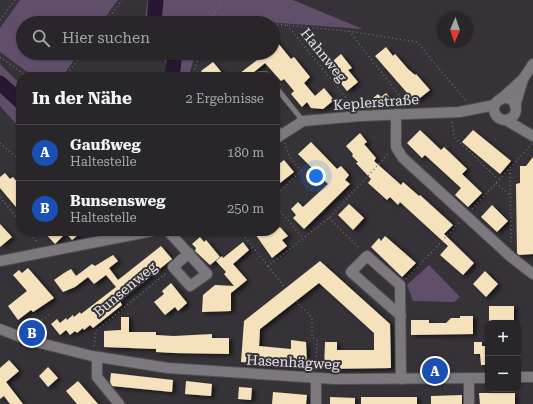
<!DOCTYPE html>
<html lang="de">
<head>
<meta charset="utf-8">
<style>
  body { margin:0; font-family:"Roboto Serif",serif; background:#302e31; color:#f1f3f6 }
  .controls { position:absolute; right:12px; bottom:12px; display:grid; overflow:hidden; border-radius:8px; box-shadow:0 1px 3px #0004 }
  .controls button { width:36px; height:36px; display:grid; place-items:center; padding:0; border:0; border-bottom:1px solid #444346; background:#282629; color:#f1f3f6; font:20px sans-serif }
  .compass { position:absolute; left:437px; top:12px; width:36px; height:36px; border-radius:50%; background:#282629; box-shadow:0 1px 3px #0004; rotate:182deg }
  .you { position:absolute; left:316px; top:176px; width:14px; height:14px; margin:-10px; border:3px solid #fff; border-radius:50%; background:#1a73e8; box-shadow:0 0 0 6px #1a73e833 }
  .badge { display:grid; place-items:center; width:26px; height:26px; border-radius:50%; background:#8c9099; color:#fff; font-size:13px; font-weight:700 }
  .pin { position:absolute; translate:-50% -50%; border:2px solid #fff; box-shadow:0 1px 4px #0006 }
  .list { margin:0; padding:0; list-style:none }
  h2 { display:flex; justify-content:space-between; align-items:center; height:52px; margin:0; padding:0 16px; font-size:17px }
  h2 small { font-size:13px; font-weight:400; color:#a5a5a8 }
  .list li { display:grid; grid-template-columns:26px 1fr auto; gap:12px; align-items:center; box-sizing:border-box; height:56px; padding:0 16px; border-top:1px solid #444346 }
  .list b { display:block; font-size:15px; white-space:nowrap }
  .list p { margin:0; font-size:13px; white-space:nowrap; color:#a5a5a8 }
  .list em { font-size:13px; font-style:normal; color:#a5a5a8 }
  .icon { flex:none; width:22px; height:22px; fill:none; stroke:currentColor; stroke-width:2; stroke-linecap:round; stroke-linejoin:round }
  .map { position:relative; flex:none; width:533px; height:404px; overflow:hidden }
  .search { position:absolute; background:#282629; box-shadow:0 1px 3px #0004; left:16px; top:16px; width:264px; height:44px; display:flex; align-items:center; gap:10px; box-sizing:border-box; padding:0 14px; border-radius:22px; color:#a5a5a8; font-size:15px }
  .panel { position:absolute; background:#282629; box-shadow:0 1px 3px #0004; left:16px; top:72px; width:264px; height:164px; border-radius:16px }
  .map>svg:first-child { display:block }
</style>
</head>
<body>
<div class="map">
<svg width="533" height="404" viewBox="0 0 533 404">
  <defs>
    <filter id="shadow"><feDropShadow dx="3.5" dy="2" stdDeviation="2" flood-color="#0009"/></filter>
  </defs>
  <rect width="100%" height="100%" fill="#353337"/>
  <g fill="#604e6a">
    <path d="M20,0H118L101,23H23V53H79L62,77H34L0,52V28Z"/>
    <path d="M148,0H293L363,29L206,18L205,23H144Z"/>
    <path d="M161,53H196L188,77H165L168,67Z"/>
    <path d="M0,64L21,85V129L0,106Z"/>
    <path d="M429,265L460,297L454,302L413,301L407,285Z"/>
  </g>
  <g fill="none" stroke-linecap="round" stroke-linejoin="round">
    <g stroke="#281731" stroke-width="15">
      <path d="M154,23L156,0"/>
      <path d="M172,77L175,53"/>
      <path d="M0,83L21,102"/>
    </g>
  </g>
  <g fill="#f5e2bd" filter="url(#shadow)">
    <path d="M273,37L291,59L294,57L310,77L304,83L315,96L324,88L334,100L323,109L311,108L307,102L302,107L291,94L294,91L284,79L281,81L265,63L248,77H235L261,57L257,53H273Z"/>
    <path d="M386,47L393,56L395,54L408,69L415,75L416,74L430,90L415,102L375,56Z"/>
    <path d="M341,54L352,68L348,70L358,82L347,91L327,66Z"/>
    <path d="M213,62L218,68L225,77H205L201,71Z"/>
    <path d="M386,93L391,99L385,103L382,99L376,104L372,99L378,94L381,97Z"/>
    <path d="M420,130L441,150L444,147L467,169L462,174L482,193L468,207L455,195L461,188L425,155L422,158L407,143Z"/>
    <path d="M473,130L511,161L500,174L462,142Z"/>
    <path d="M360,133L367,142L364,144L376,158L374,161L401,185L403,182L419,196L420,195L453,225L444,234L474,263L463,275L440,255L448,246L400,202L398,205L390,197L387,200L368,183L371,179L356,163L358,162L352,156L353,154L346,146Z"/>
    <path d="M311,142L337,169L341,166L349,175L345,180L350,184L304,229L293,218L296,215L291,209L298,202L303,207L328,184L298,154Z"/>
    <path d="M533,157V254L519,255L517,253L516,184L520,183V166H526Z"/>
    <path d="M284,160L294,172L275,187V167Z"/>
    <path d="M5,173L10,179L13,177L21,187V213L0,188V177Z"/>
    <path d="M349,204L364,218L353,230L338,215Z"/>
    <path d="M492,205L508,221L497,232L481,217Z"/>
    <path d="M0,224L12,237L0,247Z"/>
    <path d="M280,227L288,236L282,240L287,246L272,258L253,231H275Z"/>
    <path d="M43,231H83L72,240L66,233L55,244Z"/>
    <path d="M385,236L416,263L402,277L371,247L379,238L381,241Z"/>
    <path d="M200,237L204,242L206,240L220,257L210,265L195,251L196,248L192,244Z"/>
    <path d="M243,242L249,250L233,264L247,280L231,293V311L202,312L203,295L215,285L234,286L224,274L226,272L216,261L222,256L223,258Z"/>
    <path d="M161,246L172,259L120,301L122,305L93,328L90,325L84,330L83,328L77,333L75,331L70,335L66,330L60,335L51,324L57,319L60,323L66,318L67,320L73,315L74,317L80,312L81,314L116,287L106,275L94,284L88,277L75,287L63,292L54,280L64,273L71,269L76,276L92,264L95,266L113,255L118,261L109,268L118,280Z"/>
    <path d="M320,261L390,324L391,368L324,369L325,342H337V350H374V333L319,283L260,329L259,346L291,349V340L306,342L307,367L241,362L244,321Z"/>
    <path d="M28,268L54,298L33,312L31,310L18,320L8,306L27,291L13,275L19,270L22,273Z"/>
    <path d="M485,271L498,284L486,297L473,284Z"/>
    <path d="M171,283L187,303L178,311L175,307L165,315L154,302L164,294L162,291Z"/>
    <path d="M489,306H514V321H507V323L489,322Z"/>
    <path d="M460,316H473V334L411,335V320H429V323H446L451,318H460Z"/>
    <path d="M121,317H129V332H156V335L174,336L212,334V338H229V354L174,353L156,352V349L104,347V331L121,330Z"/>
    <path d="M474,342H482V346H488V365H481L480,354H474Z"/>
    <path d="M9,360L19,371L6,382L23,404H10L4,396L0,399V368Z"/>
    <path d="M48,367L58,378L48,387L39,376Z"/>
    <path d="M111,373L173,380L172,392L112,386L110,382Z"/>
    <path d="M78,381L98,404H77L66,391Z"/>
    <path d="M186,381L212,384L211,396L185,394Z"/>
    <path d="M239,387L252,388L251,400L238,399Z"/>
    <path d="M273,392L307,395L306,404H272Z"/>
    <path d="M479,393H515V404H480Z"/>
    <path d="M462,395V404H431V396Z"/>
    <path d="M330,397L355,398V404H330Z"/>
    <rect x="361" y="397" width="56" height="7"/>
  </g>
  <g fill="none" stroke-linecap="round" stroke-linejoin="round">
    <g stroke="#514f52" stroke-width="6">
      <g id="service">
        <path d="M254,77L259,74H266L268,77"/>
        <path d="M275,86L303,121"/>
        <path d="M275,125L282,134"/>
      </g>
    </g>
    <g stroke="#514f52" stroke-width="12">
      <g id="minor">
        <circle cx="505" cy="109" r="11"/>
        <path d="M500,100L523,79L533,64"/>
        <path d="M515,106L523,79"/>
        <path d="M396,114V147L403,158L511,257L533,274"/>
        <path d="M506,120L533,136"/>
        <path d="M275,139L303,121L360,116L459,112L495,105"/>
        <path d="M168,231L207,274L190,286L173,267L189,253"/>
        <path d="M0,261L152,231"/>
        <path d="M401,316L351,272L367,256L400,285L401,379"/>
        <path d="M0,329L28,340L92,356L168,368L335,379L488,378"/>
        <path d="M97,357V377L119,404"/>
        <path d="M518,377H533"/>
        <path d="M316,378V404"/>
        <path d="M469,378V404"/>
      </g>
    </g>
    <g stroke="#6b6a6d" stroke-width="1.5" stroke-dasharray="1 3" stroke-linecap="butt">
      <path d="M0,20L15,0"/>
      <path d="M210,20L245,23"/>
      <path d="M105,23L122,0"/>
      <path d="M209,23L221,0"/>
      <path d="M273,24L348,31L417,42L466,101"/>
      <path d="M287,25L354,108"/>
      <path d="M349,31L407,105"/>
      <path d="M0,57L28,77"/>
      <path d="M65,77L83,53"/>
      <path d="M192,77L200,53"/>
      <path d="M452,122L454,137L498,179"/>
      <path d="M0,143L21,161"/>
      <path d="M510,169L511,245"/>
      <path d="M496,183L511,196"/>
      <path d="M275,196L301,171L289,156L285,143"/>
      <path d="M0,197L21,223"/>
      <path d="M275,205L302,237"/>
      <path d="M472,209L532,144"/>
      <path d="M329,218L360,249"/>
      <path d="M28,231L38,243"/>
      <path d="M80,231L84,236"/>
      <path d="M240,231L268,266L329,218L390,152"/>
      <path d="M268,266L285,288"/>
      <path d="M406,279L460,222"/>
      <path d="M296,301L312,318V337L317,340L316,368"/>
      <path d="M29,330L50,314"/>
      <path d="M94,346L96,331L166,273"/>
    </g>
    <use href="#service" stroke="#7c797e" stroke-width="5"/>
    <use href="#minor" stroke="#7c797e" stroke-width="10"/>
  </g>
  <g text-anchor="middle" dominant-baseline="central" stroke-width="4" stroke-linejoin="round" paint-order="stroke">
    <g font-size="14" fill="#e5e4e6" stroke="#353337">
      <text transform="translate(324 55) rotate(51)">Hahnweg</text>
      <text transform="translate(376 102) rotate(-4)">Keplerstraße</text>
      <text transform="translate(125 289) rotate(-40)">Bunsenweg</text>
      <text transform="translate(293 362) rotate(3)">Hasenhägweg</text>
    </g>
  </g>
</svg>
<div class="controls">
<button>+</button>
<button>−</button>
</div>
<svg class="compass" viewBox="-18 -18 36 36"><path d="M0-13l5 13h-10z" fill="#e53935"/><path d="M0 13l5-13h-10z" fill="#a5a5a8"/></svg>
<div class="you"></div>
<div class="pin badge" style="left:435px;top:371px;background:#1a4fb4">A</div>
<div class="pin badge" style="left:32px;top:333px;background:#1a4fb4">B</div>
<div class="search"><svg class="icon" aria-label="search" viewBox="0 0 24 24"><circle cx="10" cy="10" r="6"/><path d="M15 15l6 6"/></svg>Hier suchen</div>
<section class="panel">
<h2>In der Nähe<small>2 Ergebnisse</small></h2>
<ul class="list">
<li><span class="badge" style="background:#1a4fb4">A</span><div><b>Gaußweg</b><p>Haltestelle</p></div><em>180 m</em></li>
<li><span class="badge" style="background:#1a4fb4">B</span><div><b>Bunsensweg</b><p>Haltestelle</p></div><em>250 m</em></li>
</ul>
</section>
</div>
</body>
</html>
